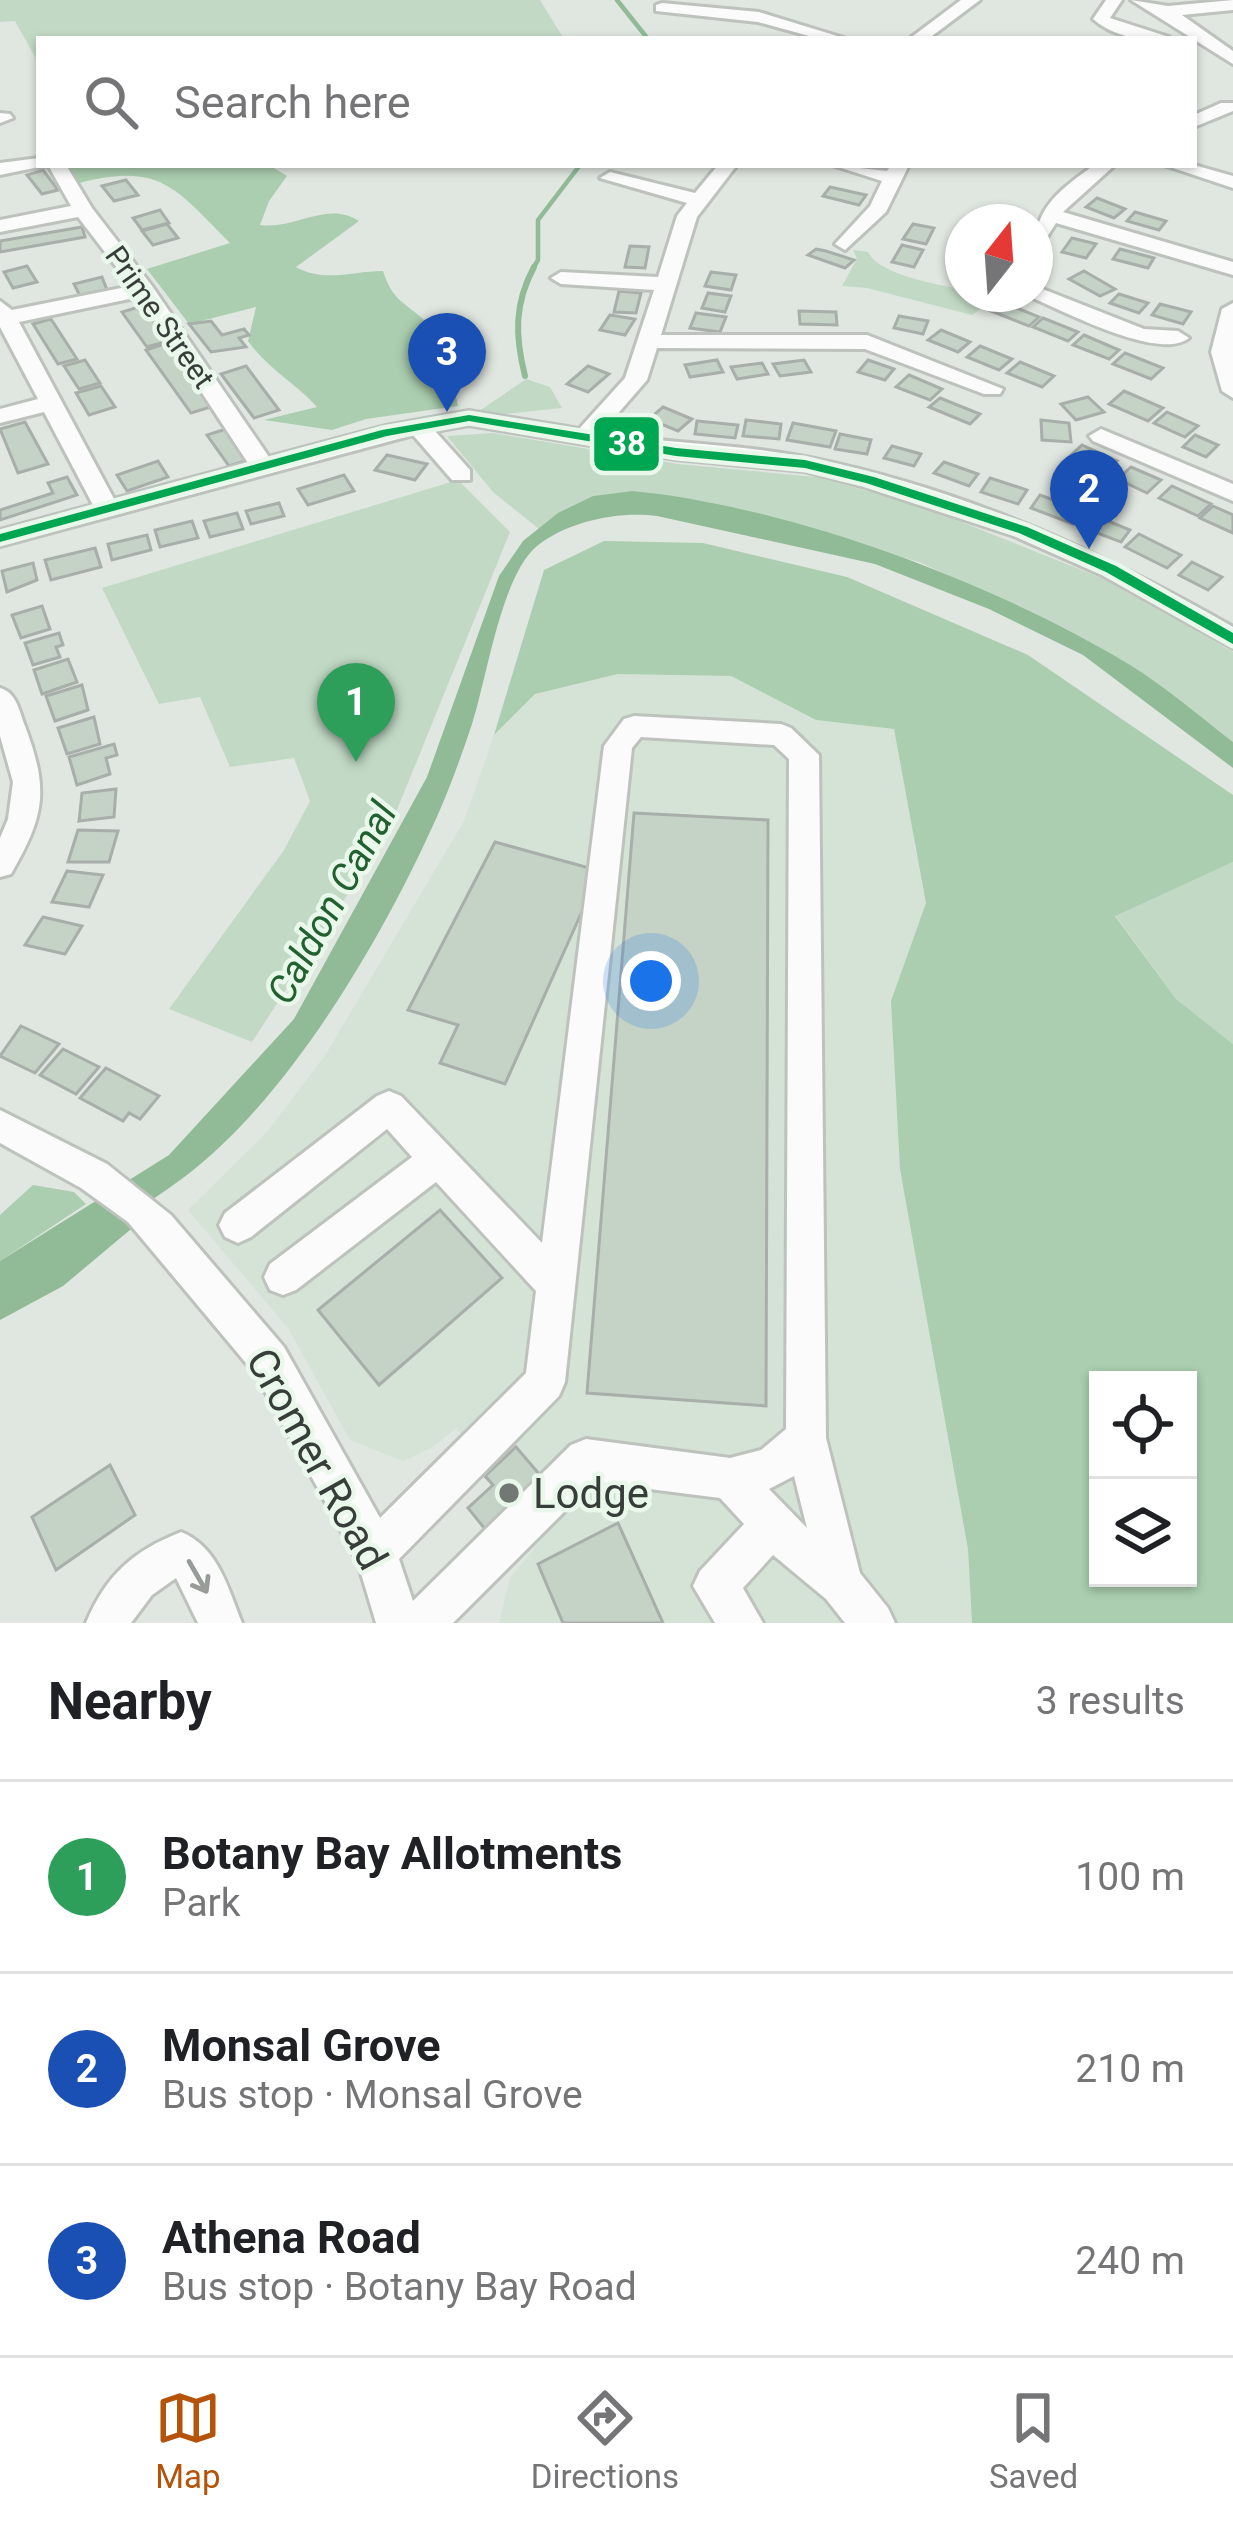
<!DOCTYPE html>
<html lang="en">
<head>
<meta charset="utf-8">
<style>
  body { margin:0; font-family:Roboto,sans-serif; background:#f6f6f6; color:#202124 }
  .controls { position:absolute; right:36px; bottom:36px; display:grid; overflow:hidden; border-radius:0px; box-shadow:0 3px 9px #0004 }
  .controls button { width:108px; height:108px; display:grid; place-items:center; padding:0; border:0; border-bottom:3px solid #e0e0e0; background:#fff; color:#202124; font:60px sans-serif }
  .compass { position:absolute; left:945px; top:204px; width:108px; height:108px; border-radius:50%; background:#fff; box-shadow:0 3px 9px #0004; rotate:17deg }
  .you { position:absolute; left:651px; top:981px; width:42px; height:42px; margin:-30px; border:9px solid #fff; border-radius:50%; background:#1a73e8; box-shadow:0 0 0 18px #1a73e833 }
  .badge { display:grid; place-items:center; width:78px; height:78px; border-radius:50%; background:#b45309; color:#fff; font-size:39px; font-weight:700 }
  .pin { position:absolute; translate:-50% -99px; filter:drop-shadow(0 3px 6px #0008) }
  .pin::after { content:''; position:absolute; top:63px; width:42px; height:36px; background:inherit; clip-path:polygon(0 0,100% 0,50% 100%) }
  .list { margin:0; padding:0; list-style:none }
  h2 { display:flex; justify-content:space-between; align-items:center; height:156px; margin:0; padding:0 48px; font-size:51px }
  h2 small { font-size:39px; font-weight:400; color:#757577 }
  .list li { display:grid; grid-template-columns:78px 1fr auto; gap:36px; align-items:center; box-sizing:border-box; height:192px; padding:0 48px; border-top:3px solid #e0e0e0 }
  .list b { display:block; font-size:45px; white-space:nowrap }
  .list p { margin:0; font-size:39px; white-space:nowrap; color:#757577 }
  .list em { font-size:39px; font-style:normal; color:#757577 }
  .icon { flex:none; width:66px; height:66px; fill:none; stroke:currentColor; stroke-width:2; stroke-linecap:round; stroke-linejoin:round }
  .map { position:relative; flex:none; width:1233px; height:1623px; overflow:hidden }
  .search { position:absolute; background:#fff; box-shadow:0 3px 9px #0004; left:36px; right:36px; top:36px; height:132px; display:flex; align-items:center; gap:30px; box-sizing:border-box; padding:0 42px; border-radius:0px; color:#757577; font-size:45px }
  .sheet { height:732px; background:#fff }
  nav { display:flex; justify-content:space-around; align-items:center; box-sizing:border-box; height:168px; border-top:3px solid #e0e0e0; background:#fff; font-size:33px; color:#757577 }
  nav a { display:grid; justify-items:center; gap:6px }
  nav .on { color:#b45309 }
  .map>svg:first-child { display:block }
</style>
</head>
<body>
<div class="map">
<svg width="1233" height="1623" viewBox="0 0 1233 1623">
  <rect width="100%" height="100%" fill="#e0e6e0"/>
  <path fill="#d5e3d6" d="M618,674L731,676L816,720L894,729L926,903L891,1001L968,1549L972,1623H499L510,1578L544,1536L456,1428L433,1447L403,1461L350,1440L288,1328L188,1210L267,1132L326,1054L464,821L494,735L535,694Z"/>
  <g fill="#c2dac5">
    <path d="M0,0H540L564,39H39V64L15,21L0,22Z"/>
    <path d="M853,250L868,252C877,274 941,286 963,289V294H992L995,298L972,315L867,288L842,286L857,259Z"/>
    <path d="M526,379L550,387L562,408L469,418Z"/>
    <path d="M493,433L678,464L816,477L919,505L1114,583L1233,652V742L1132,667L1047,620L919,562L707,502L632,491L593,496L539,529L493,492L447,436Z"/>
    <path d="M451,482L461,483L510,532L388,832L252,1042L169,1009L284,850L310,801L294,758L230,767L200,697L159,704L102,588Z"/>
    <path d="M1233,862V1044L1176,999L1115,915Z"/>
  </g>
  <g fill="#aaceaf" fill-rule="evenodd">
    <path d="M75,165H269L287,176L269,201L260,225C295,230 327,200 359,221L296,267C324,283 353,271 383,271C394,307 413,304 433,330C449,351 453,381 458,406L366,419L332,430L264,420L317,407C294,381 270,371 248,341L256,307L189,324L147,269L230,243C175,188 161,162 79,183L69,169Z"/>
    <path d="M604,541L703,543L847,577L1028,655L1233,795V862L1115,916L1176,999L1233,1044V1623H972L968,1549L900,1169L891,1001L926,903L894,729L816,720L731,676L618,674L535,694L494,735L544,570ZM1188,1380V1578H1098V1380Z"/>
    <path d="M33,1185L74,1192L86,1204L0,1261V1215Z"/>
  </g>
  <path fill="#90bb96" d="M632,491C790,506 995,583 1130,665C1166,687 1199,716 1233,742V768L1083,655L989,609L875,564L657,516C619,511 568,521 537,546C501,576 487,678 472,724C460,760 446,799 429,834C376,949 285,1102 183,1178C130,1217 71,1250 17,1289L0,1314V1261L169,1155L294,1019L427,777L499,576L523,541L558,513L593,496Z"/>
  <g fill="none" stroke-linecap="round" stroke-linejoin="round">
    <g stroke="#90bb96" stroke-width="4.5">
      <path d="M617,0L648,39"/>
      <path d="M532,270L538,260V220L580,165"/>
    </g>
    <path stroke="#90bb96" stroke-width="6" d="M525,376C515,336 514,304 534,267"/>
    <path fill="#90bb96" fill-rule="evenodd" d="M137,1188L149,1192L153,1203L149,1214L63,1286L0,1320V1281L39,1262L125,1192Z"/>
  </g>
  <g fill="#c4d3c6" stroke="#a8aea9" stroke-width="3">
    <path d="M43,170L58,190L42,194L27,175Z"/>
    <path d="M126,180L138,195L114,201L102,186Z"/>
    <path d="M830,187L866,195L859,205L823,196Z"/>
    <path d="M1097,198L1125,209L1114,218L1086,207Z"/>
    <path d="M160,210L169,223L142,230L133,218Z"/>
    <path d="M1135,212L1166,221L1159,230L1127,221Z"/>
    <path d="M167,224L178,238L153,245L142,231Z"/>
    <path d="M913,224L934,228L926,244L903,239Z"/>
    <path d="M82,227L85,237L0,252V241Z"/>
    <path d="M1072,238L1096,244L1086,258L1062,252Z"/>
    <path d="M902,245L923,250L914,267L892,262Z"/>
    <path d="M630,246L649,247L645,268L625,267Z"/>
    <path d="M816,249L826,251L854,260L845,268L808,255Z"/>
    <path d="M1120,249L1154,258L1148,268L1113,259Z"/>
    <path d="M27,266L37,282L13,288L4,272Z"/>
    <path d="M1084,271L1115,289L1100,296L1069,279Z"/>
    <path d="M711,272L736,275L731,290L705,286Z"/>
    <path d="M102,277L107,290L80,296L74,284Z"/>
    <path d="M619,291L641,293L636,313L614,312Z"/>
    <path d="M708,293L731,296L725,312L702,308Z"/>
    <path d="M1119,294L1148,303L1139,313L1110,303Z"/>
    <path d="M1002,302L1039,317L1029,326L991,311Z"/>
    <path d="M1160,304L1191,312L1183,324L1152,315Z"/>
    <path d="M142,306L168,341L147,347L122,312Z"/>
    <path d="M799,311L836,312L837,325L800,324Z"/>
    <path d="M696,313L726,317L720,332L690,328Z"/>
    <path d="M610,315L635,319L625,335L600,330Z"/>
    <path d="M899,316L928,321L923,334L894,328Z"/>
    <path d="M1043,318L1078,332L1068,341L1033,327Z"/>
    <path d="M51,319L77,359L58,364L33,324Z"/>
    <path d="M211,321L222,335L244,329L249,335L239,338L246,347L211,352L189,324Z"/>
    <path d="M941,330L970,342L958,352L928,340Z"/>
    <path d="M1084,335L1119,350L1109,359L1073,345Z"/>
    <path d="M168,343L214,406L191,413L146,350Z"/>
    <path d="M980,346L1012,359L999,370L967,357Z"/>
    <path d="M1125,353L1163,368L1151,379L1113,364Z"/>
    <path d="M85,360L100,383L79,389L64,366Z"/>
    <path d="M717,360L723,372L690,377L685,365Z"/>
    <path d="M804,360L811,372L780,376L773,364Z"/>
    <path d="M868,360L894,369L885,380L858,372Z"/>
    <path d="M1020,362L1054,376L1042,387L1007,373Z"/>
    <path d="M762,363L768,374L737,379L731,367Z"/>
    <path d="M246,366L279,410L254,418L221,374Z"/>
    <path d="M588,366L609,374L588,392L567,384Z"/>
    <path d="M909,375L942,389L930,400L896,387Z"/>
    <path d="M101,386L115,407L89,415L76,393Z"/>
    <path d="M1124,391L1163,408L1148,421L1109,404Z"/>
    <path d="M1088,397L1104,412L1076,420L1061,404Z"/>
    <path d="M940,398L980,414L970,424L929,407Z"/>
    <path d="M663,407L692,419L678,431L649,419Z"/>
    <path d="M1167,412L1198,426L1185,437L1154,423Z"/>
    <path d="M746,420L781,424L779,439L743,436Z"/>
    <path d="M1041,420L1069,423L1071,442L1042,440Z"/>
    <path d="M697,421L738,425L735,438L695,434Z"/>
    <path d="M25,422L48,464L18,473L0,429Z"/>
    <path d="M793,423L836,431L830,447L787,440Z"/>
    <path d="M229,428L252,459L229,466L207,435Z"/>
    <path d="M840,434L871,440L867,454L835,449Z"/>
    <path d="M1195,435L1218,445L1206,457L1183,447Z"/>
    <path d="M1082,445L1117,461L1105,472L1070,456Z"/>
    <path d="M892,446L921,454L914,466L884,458Z"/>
    <path d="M387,455L427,464L415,480L375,470Z"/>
    <path d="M158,461L168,477L127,491L117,475Z"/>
    <path d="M944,462L978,474L969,486L934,473Z"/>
    <path d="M1131,467L1161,480L1147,493L1118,479Z"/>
    <path d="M344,475L354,491L308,505L298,489Z"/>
    <path d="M67,477L77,495L0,520V510L53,493L48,483Z"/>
    <path d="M990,478L1027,490L1018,504L981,492Z"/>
    <path d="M1172,486L1211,504L1198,516L1159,498Z"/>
    <path d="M1040,495L1082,511L1073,524L1031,508Z"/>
    <path d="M279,503L284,516L251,524L246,511Z"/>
    <path d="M1213,506L1233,515V533L1200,518Z"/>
    <path d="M237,513L243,529L210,537L204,521Z"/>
    <path d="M1093,515L1130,530L1121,542L1084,528Z"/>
    <path d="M192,521L198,538L160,547L155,530Z"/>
    <path d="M1139,534L1181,555L1167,568L1125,547Z"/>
    <path d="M147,535L151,550L112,560L108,544Z"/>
    <path d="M95,548L101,567L51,580L45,560Z"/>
    <path d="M1192,562L1222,577L1208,590L1179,575Z"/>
    <path d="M33,563L37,580L7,592L2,571Z"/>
    <path d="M42,606L50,629L21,638L12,615Z"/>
    <path d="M59,633L63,645L56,647L60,657L33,665L25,643Z"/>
    <path d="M68,659L77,682L42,694L34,670Z"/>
    <path d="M82,685L88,710L55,721L46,696Z"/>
    <path d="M94,717L100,744L67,754L58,728Z"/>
    <path d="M114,744L117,755L106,758L110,774L77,785L69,757Z"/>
    <path d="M116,789L114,817L79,821L82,793Z"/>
    <path d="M634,813L768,820L766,1406L587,1393Z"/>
    <path d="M78,830L118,831L109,862H68Z"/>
    <path d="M495,842L600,871L505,1084L440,1063L458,1025L408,1010Z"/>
    <path d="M67,871L103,875L89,907L52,902Z"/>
    <path d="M43,917L82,926L65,954L25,945Z"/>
    <path d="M21,1026L59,1044L35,1073L0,1056Z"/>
    <path d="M63,1049L99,1067L76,1094L40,1075Z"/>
    <path d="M106,1068L159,1096L140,1119L129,1113L123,1121L80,1098Z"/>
    <path d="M440,1210L502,1278L379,1385L318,1310Z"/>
    <path d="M516,1447L546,1482L518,1510L512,1502L485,1529L468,1508L493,1485L485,1476Z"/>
    <path d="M110,1465L135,1515L56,1570L32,1517Z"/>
    <path d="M618,1523L663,1623H563L538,1564Z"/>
  </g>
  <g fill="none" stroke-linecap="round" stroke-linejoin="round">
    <g stroke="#bdc2bd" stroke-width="6">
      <g id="minor">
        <path d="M961,0H980L928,39H909Z"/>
        <path d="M1106,0H1122L1110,18L1169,37C1144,42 1113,37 1093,19Z"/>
        <path d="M1131,0L1168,6L1233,0V10L1182,15L1233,51V64Z"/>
        <path d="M662,3L759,12L847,39H820L758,22L656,11V5Z"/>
        <path d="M1221,103H1233V111L1194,127V115Z"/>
        <path d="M0,113L10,114L13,118L0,123Z"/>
        <path d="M39,158V165H66L92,208L152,286L269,457L386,426L469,411L579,429L625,378L654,290L561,284L551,278L561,272L658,277L677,216L687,203L600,178L610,172L695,193L718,165H737L697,217L661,335H867L1003,389L1000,394H984L865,349L657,348L647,380L601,433C670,444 742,444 810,458C966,490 1096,549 1233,627V648L1102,575L1014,536L862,486L805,471L676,459L469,425L435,431L470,470V480H452L413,435L0,546V530L93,505L44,412L0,423V409L38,399L0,327V301L12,310L131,286L78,217L0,232V220L71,206L48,165L0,175V163ZM139,297L248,463L114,499L19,322Z"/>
        <path d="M832,165L887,171L891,165H909L886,212L845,250L835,244L870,206L882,181Z"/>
        <path d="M1094,165H1115L1063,212L1233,262V275L1056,223L1042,245L1035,247C1035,206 1063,188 1094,165Z"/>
        <path d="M1164,165H1194L1233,176V188Z"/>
        <path d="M1035,286L1144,329L1178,331L1189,338C1159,362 1062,310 1028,296L1035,294Z"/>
        <path d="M1233,303V398L1222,391L1211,352L1222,309Z"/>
        <path d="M1101,429L1233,484V501L1093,441L1089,436Z"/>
        <path d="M0,688C17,693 19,711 25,726C49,790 45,815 11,874L0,877V838L8,819L13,782L0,736Z"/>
        <path d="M634,716L781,724L791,728L819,755L826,1438L860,1573L888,1608L895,1623H845L826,1599L773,1555L743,1588L763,1623H715L693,1586L700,1571L744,1524L720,1498L594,1482L453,1623H376L357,1560L256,1375L128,1222L81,1188L0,1143V1110L107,1164L171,1215L284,1347L380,1518L526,1373L536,1291L436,1182L296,1290L283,1295L270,1290L264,1277L270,1264L412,1157L387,1129L251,1237L238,1243L225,1237L219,1225L225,1213L377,1096L389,1091L401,1096L542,1243L604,746L624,719ZM641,737L774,745L789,759L786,1429L761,1450L730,1458L586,1439L571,1445L413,1601L399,1559L559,1396L565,1382L632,748ZM794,1476L807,1528L769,1489Z"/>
        <path d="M181,1532C218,1547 228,1588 242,1623H198L176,1578L152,1595L131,1623H86C106,1575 133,1551 181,1532Z"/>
      </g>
    </g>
    <use href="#minor" fill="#fafbfa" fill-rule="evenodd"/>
    <g stroke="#e9f8ea" stroke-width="9">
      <path id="bus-1" d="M469,415L676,448L805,460L874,477L1027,527L1116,566L1233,633V644L1106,572L1019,533L866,483L805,468L676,456L469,421L387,436L0,542V534L382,430Z"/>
    </g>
    <use href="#bus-1" fill="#00a651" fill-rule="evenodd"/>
  </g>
  <defs><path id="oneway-shaft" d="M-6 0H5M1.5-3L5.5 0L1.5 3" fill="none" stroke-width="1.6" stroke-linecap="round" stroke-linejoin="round" transform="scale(3)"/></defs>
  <use stroke="#989c99" href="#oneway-shaft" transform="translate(198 1577) rotate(60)"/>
  <circle fill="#727873" stroke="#e9f8ea" stroke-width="4.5" cx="509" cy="1493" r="12"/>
  <g text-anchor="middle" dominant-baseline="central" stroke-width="9" stroke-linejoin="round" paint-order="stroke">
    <g font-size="30" fill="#373d38" stroke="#e9f8ea">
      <text transform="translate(160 317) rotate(55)">Prime Street</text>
    </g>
    <g font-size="39" font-style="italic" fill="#216130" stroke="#e9f8ea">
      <text transform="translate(332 903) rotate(-61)">Caldon Canal</text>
    </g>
    <g font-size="42" fill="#373d38" stroke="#e9f8ea">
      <text transform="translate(317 1459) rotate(61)">Cromer Road</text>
    </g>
    <g font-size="42" fill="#373d38" stroke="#e9f8ea" text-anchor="start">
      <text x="533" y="1493">Lodge</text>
    </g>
  </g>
  <rect stroke="#e9f8ea" stroke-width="4.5" x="592" y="415" width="69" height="58" rx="12" fill="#00a651"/>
  <g font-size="33" text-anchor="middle" font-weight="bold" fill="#fff">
    <text x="627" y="455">38</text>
  </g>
</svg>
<div class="controls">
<button><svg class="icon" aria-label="locate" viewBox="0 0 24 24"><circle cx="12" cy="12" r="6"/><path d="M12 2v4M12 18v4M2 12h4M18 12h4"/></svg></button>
<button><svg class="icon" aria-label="layers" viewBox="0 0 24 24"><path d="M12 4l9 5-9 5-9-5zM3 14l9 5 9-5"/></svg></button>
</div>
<svg class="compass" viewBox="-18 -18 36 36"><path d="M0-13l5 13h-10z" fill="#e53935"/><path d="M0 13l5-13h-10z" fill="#757577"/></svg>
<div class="you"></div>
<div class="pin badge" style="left:356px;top:762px;background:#2e9e5b">1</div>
<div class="pin badge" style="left:1089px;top:549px;background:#1a4fb4">2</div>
<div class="pin badge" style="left:447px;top:412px;background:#1a4fb4">3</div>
<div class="search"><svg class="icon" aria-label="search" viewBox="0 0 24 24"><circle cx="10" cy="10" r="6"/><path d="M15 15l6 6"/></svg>Search here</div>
</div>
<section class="sheet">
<h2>Nearby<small>3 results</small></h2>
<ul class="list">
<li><span class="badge" style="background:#2e9e5b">1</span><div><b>Botany Bay Allotments</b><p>Park</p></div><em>100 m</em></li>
<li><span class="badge" style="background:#1a4fb4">2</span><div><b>Monsal Grove</b><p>Bus stop · Monsal Grove</p></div><em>210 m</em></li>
<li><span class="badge" style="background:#1a4fb4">3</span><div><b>Athena Road</b><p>Bus stop · Botany Bay Road</p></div><em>240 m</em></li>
</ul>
</section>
<nav>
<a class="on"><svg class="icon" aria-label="map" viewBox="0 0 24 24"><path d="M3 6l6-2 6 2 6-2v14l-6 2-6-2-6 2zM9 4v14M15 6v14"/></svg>Map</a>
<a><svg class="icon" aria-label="directions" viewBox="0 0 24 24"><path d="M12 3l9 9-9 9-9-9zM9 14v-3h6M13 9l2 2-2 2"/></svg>Directions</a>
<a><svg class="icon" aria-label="saved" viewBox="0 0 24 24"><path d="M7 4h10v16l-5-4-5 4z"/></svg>Saved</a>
</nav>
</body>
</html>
